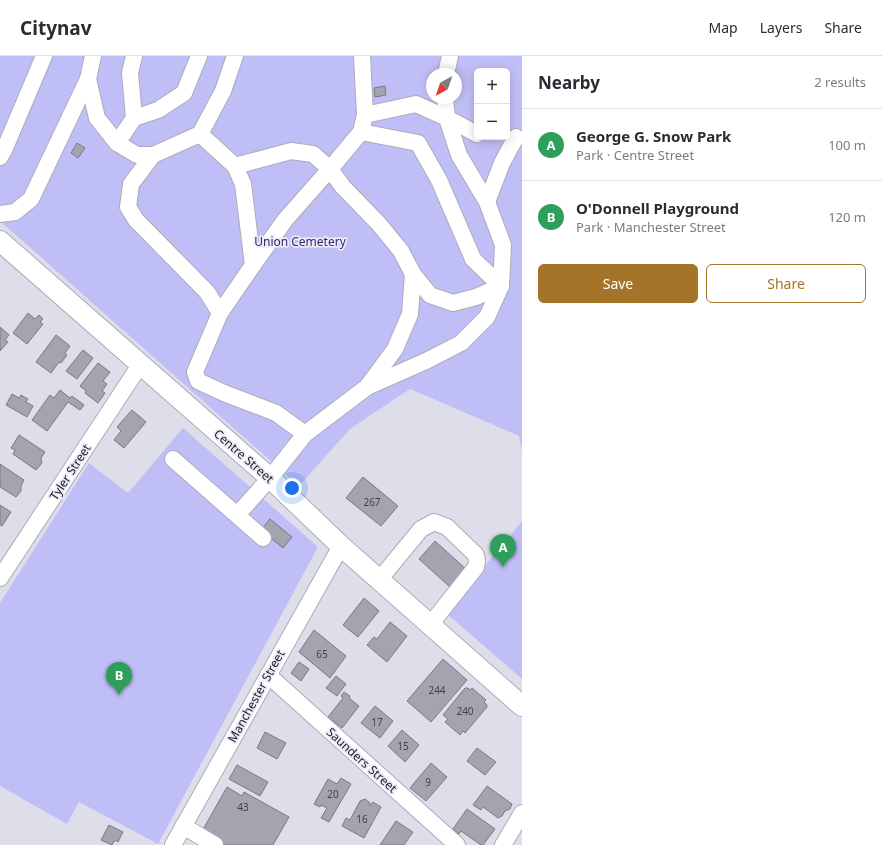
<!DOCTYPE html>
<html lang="en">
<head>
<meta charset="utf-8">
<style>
  body { margin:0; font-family:"Noto Sans",sans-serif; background:#f7f7f7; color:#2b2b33 }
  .controls { position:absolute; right:12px; top:12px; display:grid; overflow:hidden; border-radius:6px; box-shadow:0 2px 10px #0003 }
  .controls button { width:36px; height:36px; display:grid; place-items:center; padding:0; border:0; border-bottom:1px solid #e1e1e2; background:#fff; color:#2b2b33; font:20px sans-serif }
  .compass { position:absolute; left:426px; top:12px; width:36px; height:36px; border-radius:50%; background:#fff; box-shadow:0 2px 10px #0003; rotate:220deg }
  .you { position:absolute; left:292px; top:432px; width:14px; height:14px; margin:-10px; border:3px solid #fff; border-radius:50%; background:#1a73e8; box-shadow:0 0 0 6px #1a73e833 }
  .badge { display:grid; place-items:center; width:26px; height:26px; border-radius:50%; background:#a47528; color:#fff; font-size:13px; font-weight:700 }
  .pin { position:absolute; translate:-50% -33px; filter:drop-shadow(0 1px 2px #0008) }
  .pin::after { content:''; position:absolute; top:21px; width:14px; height:12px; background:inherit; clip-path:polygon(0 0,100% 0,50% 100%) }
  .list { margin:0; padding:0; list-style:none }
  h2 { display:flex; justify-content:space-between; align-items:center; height:52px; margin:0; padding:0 16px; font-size:17px }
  h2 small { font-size:13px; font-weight:400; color:#7c7c81 }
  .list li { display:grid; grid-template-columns:26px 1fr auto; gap:12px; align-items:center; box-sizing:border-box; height:72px; padding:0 16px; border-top:1px solid #e1e1e2 }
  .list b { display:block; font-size:15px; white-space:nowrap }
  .list p { margin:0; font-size:13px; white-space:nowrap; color:#7c7c81 }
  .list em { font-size:13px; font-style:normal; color:#7c7c81 }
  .actions { display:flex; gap:8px; padding:12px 16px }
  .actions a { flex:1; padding:9px 0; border:1px solid #a47528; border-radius:6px; text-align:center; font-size:14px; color:#a47528 }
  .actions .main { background:#a47528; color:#fff }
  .map { position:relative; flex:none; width:522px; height:789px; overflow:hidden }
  header { display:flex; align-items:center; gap:24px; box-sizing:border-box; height:56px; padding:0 20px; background:#fff; border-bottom:1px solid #e1e1e2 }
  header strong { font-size:19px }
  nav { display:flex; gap:22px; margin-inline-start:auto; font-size:14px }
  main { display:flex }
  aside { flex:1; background:#fff }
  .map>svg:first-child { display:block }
</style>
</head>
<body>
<header>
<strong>Citynav</strong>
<nav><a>Map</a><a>Layers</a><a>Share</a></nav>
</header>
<main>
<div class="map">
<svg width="522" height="789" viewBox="0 0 522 789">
  <rect width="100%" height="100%" fill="#dedeeb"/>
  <g fill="#c0bef6" fill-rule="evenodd">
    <path d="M0,0H522V395L519,380L410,333L350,373L299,430L0,165ZM477,15H507V81H477ZM432,18H456V42H432Z"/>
    <path d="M183,372L318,491L158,788L79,746L67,768L0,730V547L89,407L128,437Z"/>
    <path d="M522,465V623L446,557Z"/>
  </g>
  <g fill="#a4a4b0" stroke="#7a7a86">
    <path d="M385,30L386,39L375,41L374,32Z"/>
    <path d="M77,87L85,92L78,102L71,97Z"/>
    <path d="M28,257L35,263L39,259L43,263L40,266L43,268L27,288L13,277Z"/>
    <path d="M0,271L9,279L5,284L8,286L0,295Z"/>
    <path d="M56,279L70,290L65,297L67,299L61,307L59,306L51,317L36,306Z"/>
    <path d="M83,294L93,302L77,323L66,315Z"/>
    <path d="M98,307L110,316L103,325L107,328L102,335L105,337L98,347L85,337L86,335L80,330Z"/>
    <path d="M60,334L70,342L72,340L84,349L80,354L68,346L47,375L32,364L50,339L54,342Z"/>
    <path d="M12,338L19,342L21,339L28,343L26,346L33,350L27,361L6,349Z"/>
    <path d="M132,354L146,366L124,392L114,384L121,375L117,371Z"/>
    <path d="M19,379L45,396L41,402L42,407L36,414L13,398L15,394L11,392Z"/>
    <path d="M0,408L24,424L21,430V435L16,441L0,431Z"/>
    <path d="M363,421L398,450L381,470L346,442Z"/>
    <path d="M0,449L11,456L2,470L0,469Z"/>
    <path d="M270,463L292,481L283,492L261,474Z"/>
    <path d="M435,485L467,514L451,532L419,503Z"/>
    <path d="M364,542L379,555L358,581L343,569Z"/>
    <path d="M390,566L407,580L387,606L367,589L374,581L377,583Z"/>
    <path d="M314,574L346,600L330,622L299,596Z"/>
    <path d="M443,603L467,624L431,666L407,645Z"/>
    <path d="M299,606L309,613L301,625L291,617Z"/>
    <path d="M336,620L346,628L337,640L326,632Z"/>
    <path d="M465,632H468L470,634L472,632L486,644L484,646L487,649V651L465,677L463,675L460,679L445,666L448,663L443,659Z"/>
    <path d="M344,636L350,640L349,642L359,650L342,672L328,661L343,642L341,640Z"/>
    <path d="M375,650L393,665L380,682L361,667Z"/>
    <path d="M402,674L419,689L405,706L388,690Z"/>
    <path d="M265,676L286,687L277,703L257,692Z"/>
    <path d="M477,692L496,706L485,719L467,705Z"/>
    <path d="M431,707L447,721L426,745L410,732Z"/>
    <path d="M237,709L268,726L260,740L229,723Z"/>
    <path d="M341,722L351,728L329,766L321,762L327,752L321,749L320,751L314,748L328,723L337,728Z"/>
    <path d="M487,730L512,748L510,753L505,755L502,760L498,762L483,751L481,754L473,749Z"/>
    <path d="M227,731L242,740L244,736L289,761L273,789H222L201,777Z"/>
    <path d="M365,743L370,747V750L373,746L381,751L364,782L342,770L346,762L350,764L360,745Z"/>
    <path d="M467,753L495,773L483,789H481L461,775L459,778L453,773Z"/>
    <path d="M396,765L413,776L404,789H380Z"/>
    <path d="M109,769L123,776L118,786L115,784L112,789L101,784Z"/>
  </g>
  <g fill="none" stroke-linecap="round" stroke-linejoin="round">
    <g stroke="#acacb9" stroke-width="18">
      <g id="minor">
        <path d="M362,0L365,59L361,76L418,87L439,124L473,203L501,230L503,189L487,146L459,99L447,62L416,48L365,59"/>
        <path d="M446,18L450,0"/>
        <path d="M88,23L97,62L117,87L137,99H153L200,78L223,35L235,0"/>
        <path d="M445,42L447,62L477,78"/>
        <path d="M134,62L158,54L184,37L199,0"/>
        <path d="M200,78L235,110L291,95L313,98L330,113L285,164L253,209L243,128L235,110"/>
        <path d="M117,87L134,62L130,17L134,0"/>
        <path d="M153,99L131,128L128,151L136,164L207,236L220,257L195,316L198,325L224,337L276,357L305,378L270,422L237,459"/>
        <path d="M0,101L5,92L44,0"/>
        <path d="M487,146L502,107L516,81"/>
        <path d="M0,158L15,156L31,143L88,23L93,0"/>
        <path d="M220,257L253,209"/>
        <path d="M367,331L395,293L410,258L413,218"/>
        <path d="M305,378L367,331L426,305L461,287L487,261L501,230L476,241L453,247L430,239L413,218L401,195L379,168L343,131L330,113L361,76"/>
        <path d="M173,403L263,482"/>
        <path d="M0,522L140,309"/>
        <path d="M379,524L421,473L434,466L447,471L476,499L477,505L476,511L430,569"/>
        <path d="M268,619L457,789"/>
        <path d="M183,770L215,789"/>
        <path d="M173,789L341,490"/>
        <path d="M503,789L522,757"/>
      </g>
    </g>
    <g stroke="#acacb9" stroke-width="22">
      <path id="major" d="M0,185L270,422L341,490L522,650"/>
    </g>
    <use href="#minor" stroke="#fff" stroke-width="16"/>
    <use href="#major" stroke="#fff" stroke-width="20"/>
  </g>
  <g text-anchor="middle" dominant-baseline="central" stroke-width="3.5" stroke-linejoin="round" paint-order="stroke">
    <g font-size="10" fill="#424248">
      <text x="372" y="446">267</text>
      <text x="322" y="598">65</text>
      <text x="437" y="634">244</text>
      <text x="465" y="655">240</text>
      <text x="377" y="666">17</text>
      <text x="403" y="690">15</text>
      <text x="428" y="726">9</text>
      <text x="333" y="738">20</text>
      <text x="243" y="751">43</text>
      <text x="362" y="763">16</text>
    </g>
    <g font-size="12" fill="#342a6b" stroke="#ebebf9">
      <text x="300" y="185">Union Cemetery</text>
    </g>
    <g font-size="12" fill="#212126" stroke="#ebebf9">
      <text transform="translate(244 400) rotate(41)">Centre Street</text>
      <text transform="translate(70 416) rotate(-57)">Tyler Street</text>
      <text transform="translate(256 640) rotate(-61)">Manchester Street</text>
      <text transform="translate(362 704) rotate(42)">Saunders Street</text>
    </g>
  </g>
</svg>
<div class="controls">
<button>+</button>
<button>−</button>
</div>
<svg class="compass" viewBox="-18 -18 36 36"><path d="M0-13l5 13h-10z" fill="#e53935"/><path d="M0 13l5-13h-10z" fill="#7c7c81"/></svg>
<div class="you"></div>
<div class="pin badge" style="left:503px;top:511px;background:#2e9e5b">A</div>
<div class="pin badge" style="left:119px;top:639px;background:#2e9e5b">B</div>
</div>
<aside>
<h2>Nearby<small>2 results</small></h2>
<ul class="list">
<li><span class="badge" style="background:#2e9e5b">A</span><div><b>George G. Snow Park</b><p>Park · Centre Street</p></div><em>100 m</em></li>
<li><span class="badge" style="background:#2e9e5b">B</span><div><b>O'Donnell Playground</b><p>Park · Manchester Street</p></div><em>120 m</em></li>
</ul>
<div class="actions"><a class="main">Save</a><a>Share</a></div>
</aside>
</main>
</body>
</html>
